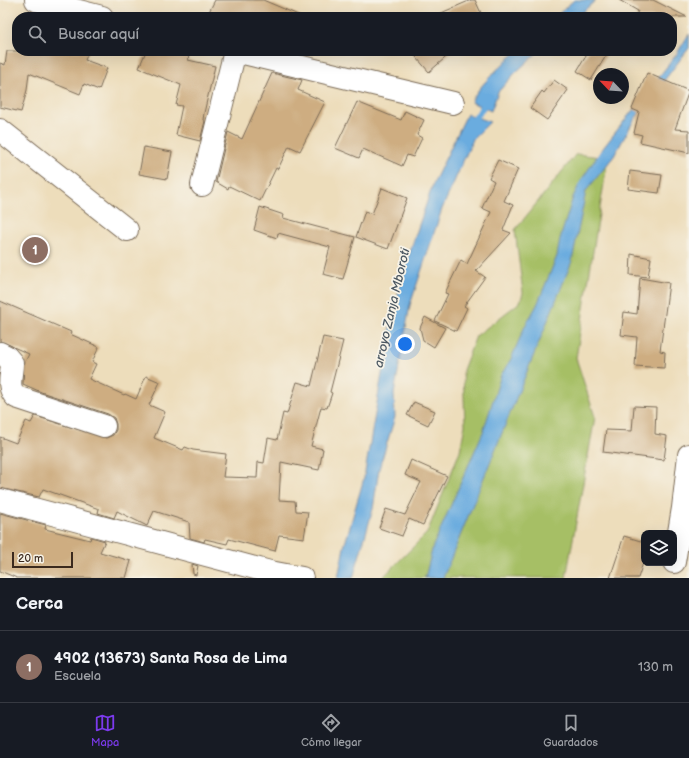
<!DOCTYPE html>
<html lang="es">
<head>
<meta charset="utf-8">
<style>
  body { margin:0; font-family:"Balsamiq Sans",sans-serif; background:#242831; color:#f1f3f6 }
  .controls { position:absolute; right:12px; bottom:12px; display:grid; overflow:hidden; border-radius:8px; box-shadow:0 4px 16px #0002 }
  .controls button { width:36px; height:36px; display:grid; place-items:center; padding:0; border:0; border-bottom:1px solid #363941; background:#171b24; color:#f1f3f6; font:20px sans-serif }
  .compass { position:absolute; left:593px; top:68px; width:36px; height:36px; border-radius:50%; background:#171b24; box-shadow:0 4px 16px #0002; rotate:295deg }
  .scale { position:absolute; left:12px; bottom:10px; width:61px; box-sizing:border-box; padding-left:4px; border:2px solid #3b2a1e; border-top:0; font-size:11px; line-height:14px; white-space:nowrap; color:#3b2a1e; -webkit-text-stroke:3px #f7f3e8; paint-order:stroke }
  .you { position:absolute; left:405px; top:344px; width:14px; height:14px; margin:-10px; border:3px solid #fff; border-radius:50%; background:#1a73e8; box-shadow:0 0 0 6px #1a73e833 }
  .badge { display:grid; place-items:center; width:26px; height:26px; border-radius:50%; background:#7c3aed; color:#fff; font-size:13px; font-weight:700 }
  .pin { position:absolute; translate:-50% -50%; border:2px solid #fff; box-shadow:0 1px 4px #0006 }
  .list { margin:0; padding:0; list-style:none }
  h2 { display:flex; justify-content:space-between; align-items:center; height:52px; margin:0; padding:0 16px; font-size:17px }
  h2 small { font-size:13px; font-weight:400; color:#9ea1a6 }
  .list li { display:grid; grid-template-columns:26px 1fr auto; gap:12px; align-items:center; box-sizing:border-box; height:72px; padding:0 16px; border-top:1px solid #363941 }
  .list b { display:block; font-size:15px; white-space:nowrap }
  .list p { margin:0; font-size:13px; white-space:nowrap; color:#9ea1a6 }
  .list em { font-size:13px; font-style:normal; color:#9ea1a6 }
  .icon { flex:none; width:22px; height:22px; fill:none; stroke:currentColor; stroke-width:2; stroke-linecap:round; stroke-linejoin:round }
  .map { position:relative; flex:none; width:689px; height:578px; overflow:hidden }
  .search { position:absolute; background:#171b24; box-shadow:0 4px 16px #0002; left:12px; right:12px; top:12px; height:44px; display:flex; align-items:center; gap:10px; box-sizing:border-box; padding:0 14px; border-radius:16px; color:#9ea1a6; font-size:15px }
  .sheet { height:124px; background:#171b24 }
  nav { display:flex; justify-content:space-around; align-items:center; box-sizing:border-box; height:56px; border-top:1px solid #363941; background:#171b24; font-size:11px; color:#9ea1a6 }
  nav a { display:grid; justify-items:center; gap:2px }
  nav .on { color:#7c3aed }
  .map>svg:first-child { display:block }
</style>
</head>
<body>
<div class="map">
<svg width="689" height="578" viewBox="0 0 689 578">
  <rect width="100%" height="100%" fill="#f7f3e8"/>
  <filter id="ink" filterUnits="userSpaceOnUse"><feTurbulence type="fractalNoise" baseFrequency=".025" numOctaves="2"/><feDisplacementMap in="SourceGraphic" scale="8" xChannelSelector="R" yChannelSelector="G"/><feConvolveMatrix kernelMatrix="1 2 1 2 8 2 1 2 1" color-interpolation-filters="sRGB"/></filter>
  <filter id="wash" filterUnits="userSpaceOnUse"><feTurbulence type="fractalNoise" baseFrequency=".012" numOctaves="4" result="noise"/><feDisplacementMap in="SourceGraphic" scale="16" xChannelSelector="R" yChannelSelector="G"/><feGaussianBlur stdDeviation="0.9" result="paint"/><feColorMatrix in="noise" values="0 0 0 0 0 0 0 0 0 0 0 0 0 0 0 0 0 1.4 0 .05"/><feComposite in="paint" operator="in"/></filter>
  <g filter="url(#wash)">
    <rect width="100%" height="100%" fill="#edddbb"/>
    <path fill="#a6bf65" stroke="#707442" d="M576,154L608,158L576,358L595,417L566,578H382L427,533L460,451L465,425L463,370L476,336L520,302L523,293L515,230Z"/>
    <g fill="#6bacdf" stroke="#536b7e">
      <path d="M574,0H596L577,17H555Z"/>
      <path d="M689,34V48L634,120L614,156L586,191L572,261L443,578H425L433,546L483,432L501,375L511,359L525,326L537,305L557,256L560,239L573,197L582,179L600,152L676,55Z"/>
      <path d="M517,51H539L515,73L498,92L491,111L471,102C478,86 504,63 517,51Z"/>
      <path d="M467,114L490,122L473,139L442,209L410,305L394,394L395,417L379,469L373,509L353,578H338L344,547L364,478L390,327L405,266L433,184Z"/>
    </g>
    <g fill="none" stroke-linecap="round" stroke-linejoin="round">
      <path stroke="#6bacdf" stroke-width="6" d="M472,123L487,101"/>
    </g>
    <g id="blocks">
      <g fill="#cead81">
        <path d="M215,0H263L303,17H220L209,12Z"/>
        <path d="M471,0H475L481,13L471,17H432Z"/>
        <path d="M619,0H653L687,17H635L638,11Z"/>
        <path d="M7,51H89L85,60L107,68L99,90L84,84L80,94L29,73L27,90L21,112L0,107V63L5,65Z"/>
        <path d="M146,51H190L188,60L215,66L204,113L203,120L205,121L200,141L176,135L182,106L176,105L181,85L139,68Z"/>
        <path d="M411,51H453L429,72Z"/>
        <path d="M589,51H609L591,80L577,71Z"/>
        <path d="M272,73L302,80L298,90L325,102L300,151L289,146L278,169L276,168L260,201L229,186L228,189L216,182L228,132L242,139Z"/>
        <path d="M647,73L689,91L675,129L689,130V153L640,142L642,135L634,133L639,112L632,109Z"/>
        <path d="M554,80L568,90L547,120L530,108L542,91L544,93Z"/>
        <path d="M357,102L401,120L405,111L424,120L417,135L422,138L413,157L407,155L402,166L363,149L359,158L335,148Z"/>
        <path d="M144,147L172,152L167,179L139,174Z"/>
        <path d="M498,160L518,169L504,201L513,205L503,230L511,233L476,271L485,277L464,306L467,308L456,331L435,321L448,294L445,293L461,260L467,264L491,212L482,208L494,181L489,178Z"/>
        <path d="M630,171L662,175L659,193L628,189Z"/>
        <path d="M382,188L407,198L388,249L356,237L365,211L372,214Z"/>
        <path d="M260,207L284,215L283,218L355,237L343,279L323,274L330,247L278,233L277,238L254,230Z"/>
        <path d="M631,254L651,258L648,277L630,275Z"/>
        <path d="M640,278L669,283L660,351L665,352L664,368L635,366L637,337L621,335L624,312L637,314Z"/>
        <path d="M0,301L71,332L70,334L99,347L92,362L96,364L89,379L124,395L125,394L136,399L146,376L160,382L149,405L165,412L154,438L183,450L185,447L193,450L226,454L223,477L257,478L258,462L264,463L268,438L277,440L283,413L287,414L297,382L311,386L323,337L343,341L330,392L332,393L327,408L321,407L311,446L323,449L319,470L281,462L279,500L295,501L296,511L308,512L304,538L279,535L275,551L229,539L227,544L205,539L204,542L190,538L189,522L154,511L147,526L117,511L114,518L98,513L99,509L43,489L39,497L0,488V437L16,443L26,421L31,423L35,416L106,438L113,435L116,430V424L114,418L108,414L41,392L23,384L24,364L29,354L0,341Z"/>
        <path d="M425,317L445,328L434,347L423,340L420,328Z"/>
        <path d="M414,402L435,411L428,425L407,415Z"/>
        <path d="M634,406L656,407L655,434L667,436L664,460L603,452L606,430L632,431Z"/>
        <path d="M411,460L447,476L423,525L409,519L402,536L379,528L386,509L405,515L421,482L405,475Z"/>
        <path d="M0,513L46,525L45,529L90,540L91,537L105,541L100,552L131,561L126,578H17L0,571Z"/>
        <path d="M624,536L644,542V560L638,578H610Z"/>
        <path d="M192,564L198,566L196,575L193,574Z"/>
      </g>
    </g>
  </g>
  <g filter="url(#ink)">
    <use href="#blocks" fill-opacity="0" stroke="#796955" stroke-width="1"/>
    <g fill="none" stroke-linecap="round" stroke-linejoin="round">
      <g stroke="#796955" stroke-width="24">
        <g id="minor">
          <path d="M36,0L102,17"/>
          <path d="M235,51L453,103"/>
          <path d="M0,130L127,230"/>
          <path d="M202,185L235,51"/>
          <path d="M0,353L6,356L12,363C12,375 6,387 16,397L104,426"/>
          <path d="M0,500L270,572L302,578"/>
          <path d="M674,562L683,508L689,455"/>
        </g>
      </g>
      <use href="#minor" stroke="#fff" stroke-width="22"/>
    </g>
  </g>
  <g text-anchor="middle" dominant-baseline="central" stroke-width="3.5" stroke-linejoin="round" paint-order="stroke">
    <g font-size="13" font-style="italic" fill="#4c5862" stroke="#f7f3e8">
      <text transform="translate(392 308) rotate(-77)">arroyo Zanja Mboroti</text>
    </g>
  </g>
</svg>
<div class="controls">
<button><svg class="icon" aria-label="layers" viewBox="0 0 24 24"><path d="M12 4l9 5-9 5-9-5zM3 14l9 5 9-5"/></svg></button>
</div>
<svg class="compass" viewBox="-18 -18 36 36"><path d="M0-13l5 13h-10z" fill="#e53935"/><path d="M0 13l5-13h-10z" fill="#9ea1a6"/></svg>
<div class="scale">20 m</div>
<div class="you"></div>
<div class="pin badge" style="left:35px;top:250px;background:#8d6e63">1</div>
<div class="search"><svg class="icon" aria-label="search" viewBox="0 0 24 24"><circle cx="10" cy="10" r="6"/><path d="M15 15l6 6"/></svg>Buscar aquí</div>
</div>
<section class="sheet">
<h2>Cerca<small></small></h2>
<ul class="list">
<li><span class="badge" style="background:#8d6e63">1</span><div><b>4902 (13673) Santa Rosa de Lima</b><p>Escuela</p></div><em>130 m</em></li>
</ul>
</section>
<nav>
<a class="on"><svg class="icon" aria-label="map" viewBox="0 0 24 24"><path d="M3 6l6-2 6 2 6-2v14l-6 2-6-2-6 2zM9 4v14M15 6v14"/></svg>Mapa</a>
<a><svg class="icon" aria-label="directions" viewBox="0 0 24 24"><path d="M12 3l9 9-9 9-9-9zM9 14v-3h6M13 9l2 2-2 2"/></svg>Cómo llegar</a>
<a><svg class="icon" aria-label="saved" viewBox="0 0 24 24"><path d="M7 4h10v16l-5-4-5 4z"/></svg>Guardados</a>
</nav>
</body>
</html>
